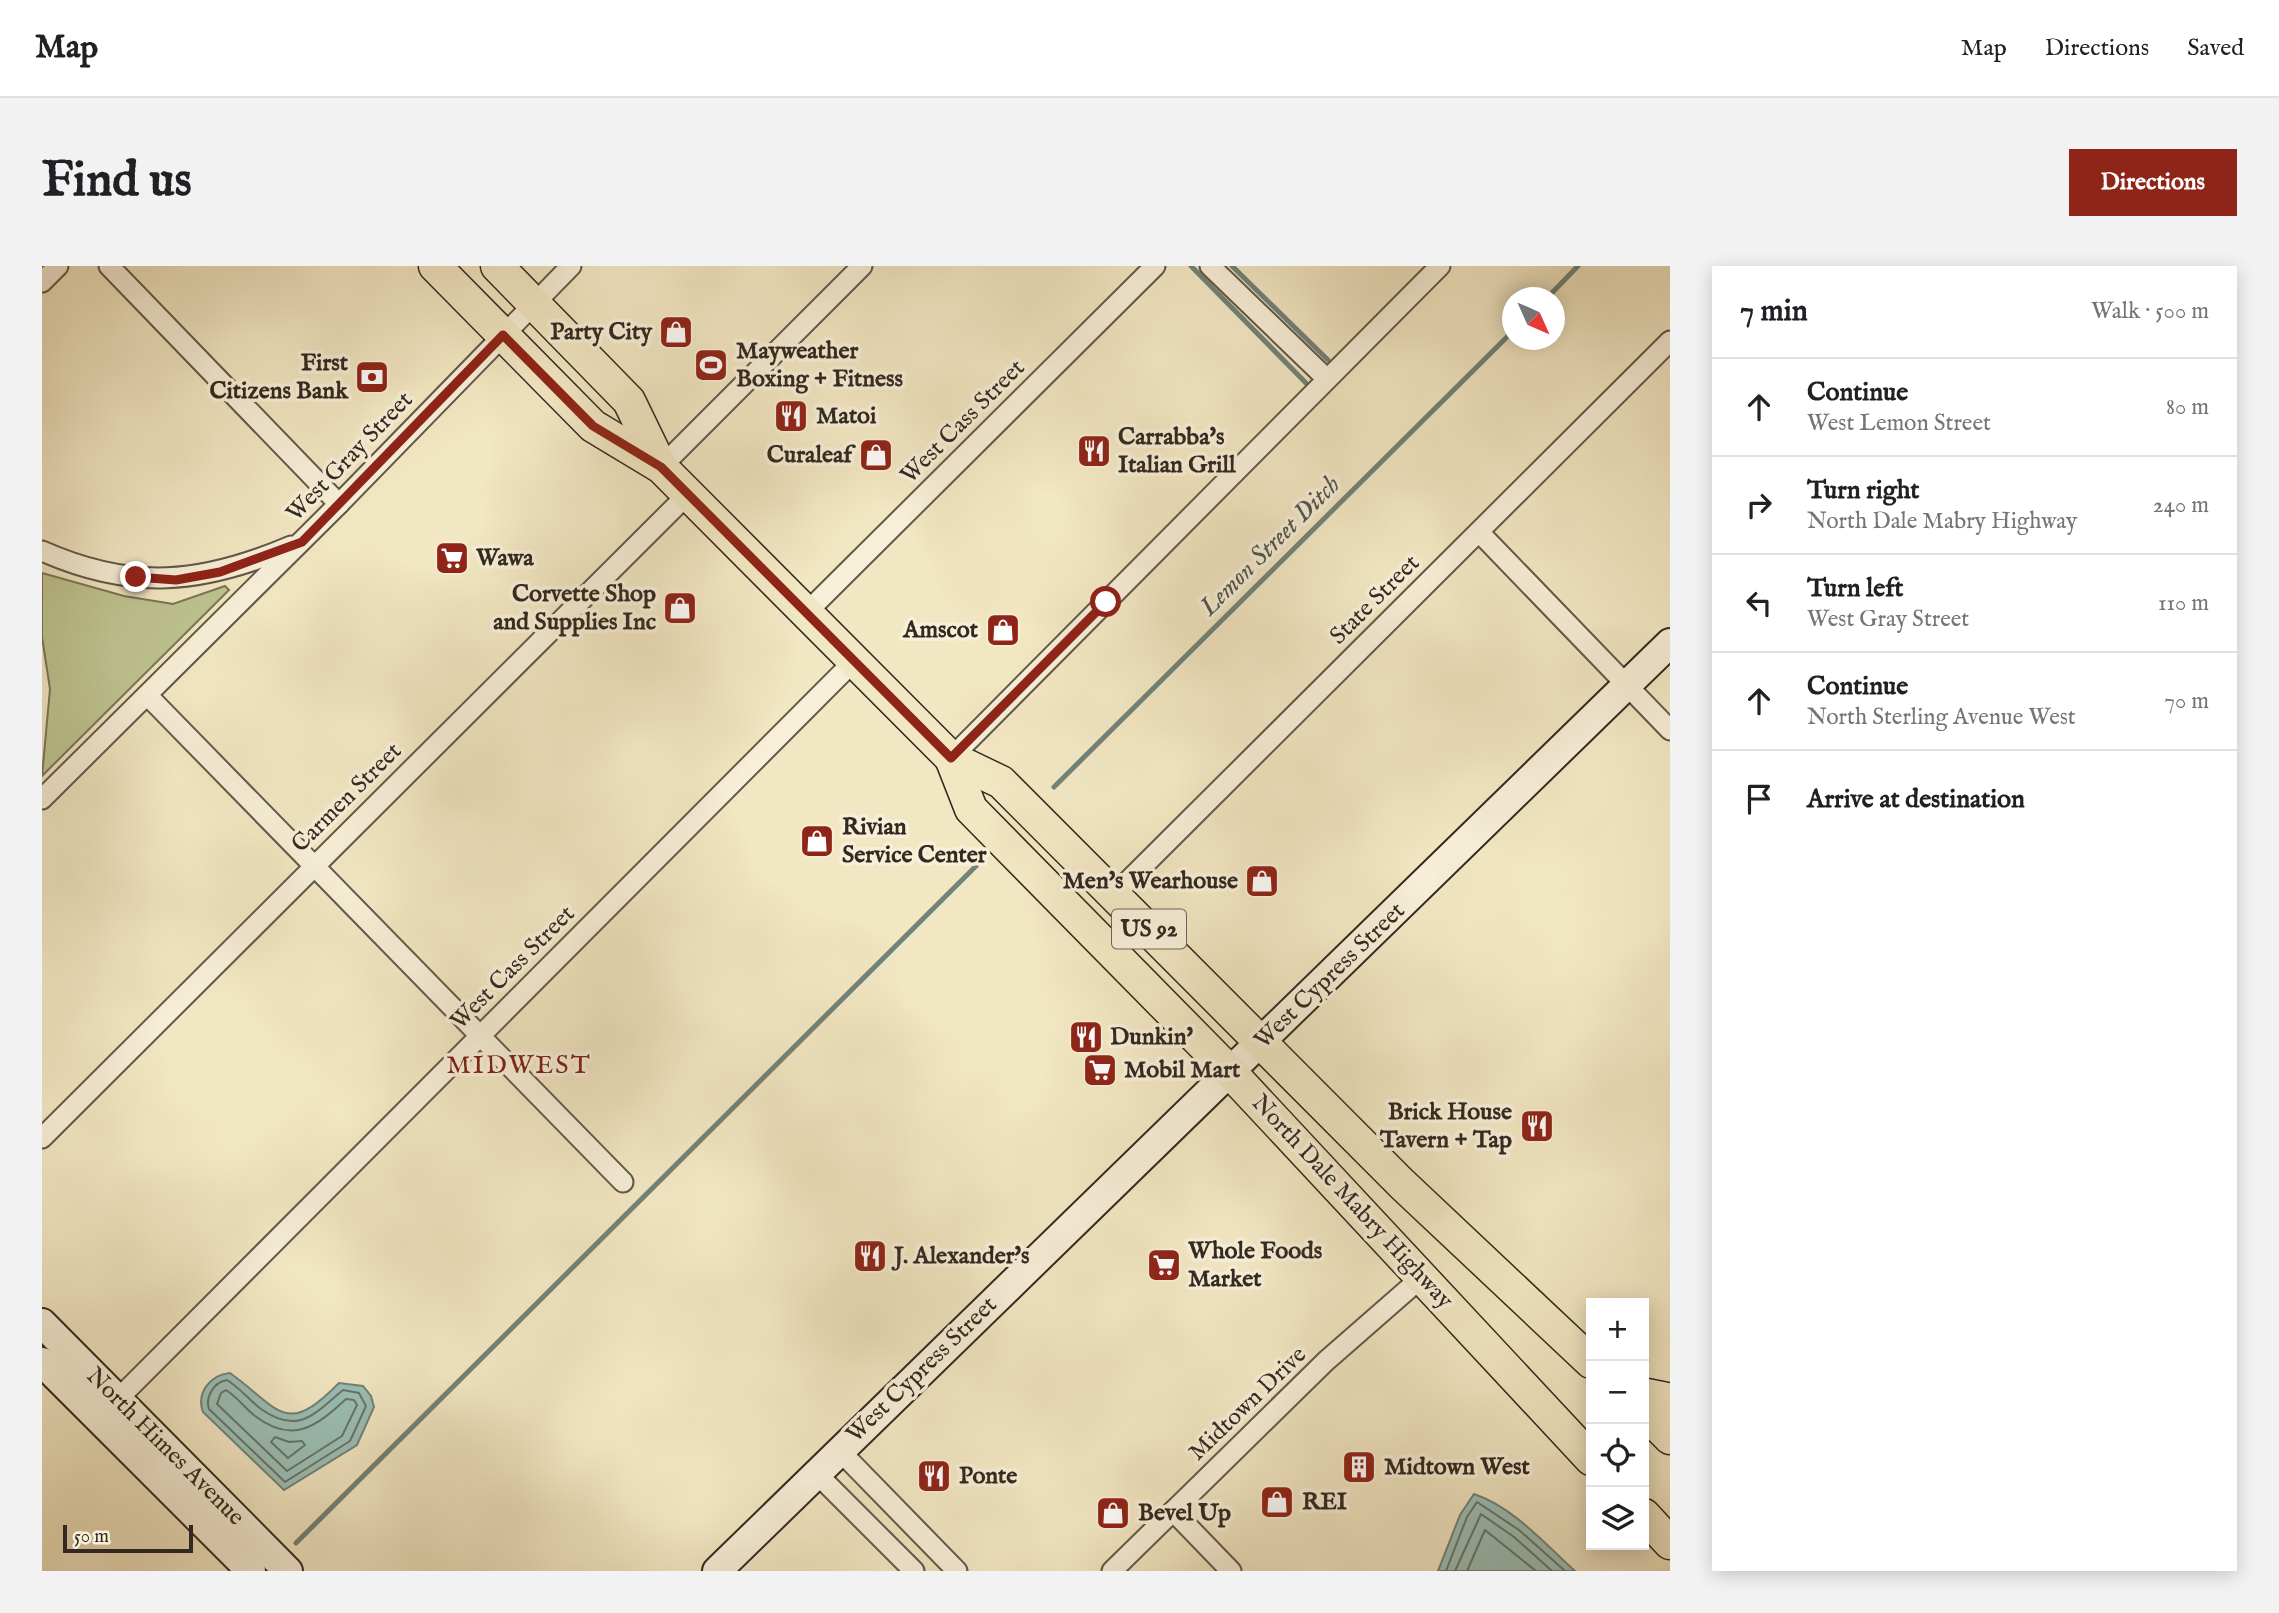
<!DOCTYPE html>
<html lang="en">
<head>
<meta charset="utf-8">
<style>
  body { margin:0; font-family:"IM FELL English",serif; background:#f2f2f2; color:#202124 }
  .controls { position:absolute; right:21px; bottom:21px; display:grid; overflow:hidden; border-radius:0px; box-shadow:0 4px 18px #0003 }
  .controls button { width:63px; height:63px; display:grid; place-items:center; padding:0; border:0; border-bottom:2px solid #e0e0e0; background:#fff; color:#202124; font:35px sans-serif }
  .compass { position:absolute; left:1460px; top:21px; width:63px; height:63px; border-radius:50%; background:#fff; box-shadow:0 4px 18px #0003; rotate:135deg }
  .scale { position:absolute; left:21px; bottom:18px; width:130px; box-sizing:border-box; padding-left:7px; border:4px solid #322920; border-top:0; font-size:19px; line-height:24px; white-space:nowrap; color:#322920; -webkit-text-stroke:5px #f7efd8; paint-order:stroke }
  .stop { position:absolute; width:21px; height:21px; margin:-16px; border:5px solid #8f2418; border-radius:50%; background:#fff }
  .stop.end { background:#8f2418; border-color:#fff; box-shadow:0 2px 7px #0008 }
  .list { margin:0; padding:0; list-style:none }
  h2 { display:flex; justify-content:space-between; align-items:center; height:91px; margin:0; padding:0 28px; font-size:30px }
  h2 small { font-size:23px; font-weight:400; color:#757577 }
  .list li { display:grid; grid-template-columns:46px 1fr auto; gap:21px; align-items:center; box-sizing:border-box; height:98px; padding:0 28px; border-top:2px solid #e0e0e0 }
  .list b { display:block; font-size:26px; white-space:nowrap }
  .list p { margin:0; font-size:23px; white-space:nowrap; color:#757577 }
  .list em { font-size:23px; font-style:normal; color:#757577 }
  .icon { flex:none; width:38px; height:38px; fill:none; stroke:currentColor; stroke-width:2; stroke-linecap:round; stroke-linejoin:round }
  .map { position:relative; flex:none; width:1628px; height:1305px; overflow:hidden; border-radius:0px }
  header { display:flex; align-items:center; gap:42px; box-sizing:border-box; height:98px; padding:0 35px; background:#fff; border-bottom:2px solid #e0e0e0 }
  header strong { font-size:33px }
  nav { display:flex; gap:38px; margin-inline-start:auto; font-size:24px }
  .intro { display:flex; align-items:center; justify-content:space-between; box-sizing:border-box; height:168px; padding:0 42px }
  h1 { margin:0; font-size:49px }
  .button { padding:18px 32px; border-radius:0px; background:#8f2418; color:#fff; font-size:24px; font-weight:700 }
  main { display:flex; gap:42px; padding:0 42px }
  aside { flex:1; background:#fff; border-radius:0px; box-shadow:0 4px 18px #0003 }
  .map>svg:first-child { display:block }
</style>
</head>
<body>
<header>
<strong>Map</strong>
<nav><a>Map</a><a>Directions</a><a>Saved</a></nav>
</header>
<div class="intro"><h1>Find us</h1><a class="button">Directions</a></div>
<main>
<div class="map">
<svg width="1628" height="1305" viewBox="0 0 1628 1305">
  <rect width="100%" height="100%" fill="#f2e7c3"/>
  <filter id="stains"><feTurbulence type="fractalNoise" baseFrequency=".00286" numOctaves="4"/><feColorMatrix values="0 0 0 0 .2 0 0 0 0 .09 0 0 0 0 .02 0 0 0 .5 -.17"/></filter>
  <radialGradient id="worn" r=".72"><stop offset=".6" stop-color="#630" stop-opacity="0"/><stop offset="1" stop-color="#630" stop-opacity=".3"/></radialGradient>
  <path fill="#bec491" stroke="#787658" stroke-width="2" d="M0,307L82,330L131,338L183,320L187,324L0,510L8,423L0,371Z"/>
  <g fill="#9bbfb6" stroke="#71837a" stroke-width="2">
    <path d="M188,1107C238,1143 243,1172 297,1117L321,1120L329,1130L332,1141L315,1179L242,1224L161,1146C154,1127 168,1109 188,1107Z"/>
    <path d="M1432,1228C1471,1241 1503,1278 1533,1305H1396L1418,1249Z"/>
  </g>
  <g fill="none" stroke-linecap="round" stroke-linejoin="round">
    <g stroke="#66746b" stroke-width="2">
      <path d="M185,1114C198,1122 207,1134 219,1143C257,1170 273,1147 301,1124L317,1127L324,1140L308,1175L243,1216L167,1143C163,1131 172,1116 185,1114Z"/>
      <path d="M184,1124C195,1131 203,1142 213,1150C251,1179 275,1160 304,1133L312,1134L315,1139L300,1170L245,1205L175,1138L179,1127Z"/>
      <path d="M233,1171L247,1176L260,1175L263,1179L246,1192L229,1176Z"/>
      <path d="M1404,1305L1425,1251L1435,1236L1477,1264L1523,1305"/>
      <path d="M1413,1305L1439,1248L1472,1271L1510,1305"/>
      <path d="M1425,1305L1443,1264L1494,1305"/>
    </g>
    <g stroke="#71837a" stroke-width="5">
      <path d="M1149,0L1264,117"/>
      <path d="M1190,0L1286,94"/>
      <path d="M1505,32L1536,0"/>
      <path d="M1012,521L1470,66"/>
      <path d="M254,1277L936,598"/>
    </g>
    <g stroke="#625849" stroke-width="23">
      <g id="street">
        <path d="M67,0L297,238"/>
        <path d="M1168,0L1285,113"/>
        <path d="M0,16L16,0"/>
        <path d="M619,201L820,0"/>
        <path d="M1437,266L1628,464"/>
        <path d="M0,285C90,325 160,318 249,280"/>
        <path d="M765,346L1113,0"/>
        <path d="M106,430L581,916"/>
        <path d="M909,492L1398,0"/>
        <path d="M0,533L297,238L529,0"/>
        <path d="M1072,629L1628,75"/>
        <path d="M0,872L646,228"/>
        <path d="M76,1133L812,395"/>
        <path d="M797,1184L915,1305"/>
        <path d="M774,1207L872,1305"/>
        <path d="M1131,1245L1189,1305"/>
        <path d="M1070,1305L1284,1095L1380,1011"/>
      </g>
    </g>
    <g stroke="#322920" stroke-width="32">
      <g id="secondary">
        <path d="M0,1057L246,1305"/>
        <path d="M0,1096L209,1305"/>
        <path d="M675,1305L1628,377"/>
      </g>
    </g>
    <g stroke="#322920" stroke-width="35">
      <g id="primary">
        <path d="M393,0L551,160L619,201L909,492L959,516L1360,918L1549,1096"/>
        <path d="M455,0L587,135L619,201"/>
        <path d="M909,492L929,543L1189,807L1549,1193"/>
        <path d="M1602,1146L1628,1172"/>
        <path d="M1602,1249L1628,1277"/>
      </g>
    </g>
    <g stroke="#322920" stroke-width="40">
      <path id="highway" d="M1602,1131L1628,1136"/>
    </g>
    <use href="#street" stroke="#f7efd8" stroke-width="19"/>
    <use href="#secondary" stroke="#f7efd8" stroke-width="28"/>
    <use href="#primary" stroke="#f2e7c3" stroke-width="32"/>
    <use href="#highway" stroke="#f2e7c3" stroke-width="37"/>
  </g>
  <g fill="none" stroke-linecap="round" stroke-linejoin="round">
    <path stroke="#8f2418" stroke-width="9" d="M94,311L134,314L178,306L260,276L461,69L551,160L619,201L909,492L1064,336"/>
  </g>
  <defs>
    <g id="shop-square" transform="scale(1.75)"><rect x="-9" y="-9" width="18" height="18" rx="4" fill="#8f2418" stroke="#f7efd8"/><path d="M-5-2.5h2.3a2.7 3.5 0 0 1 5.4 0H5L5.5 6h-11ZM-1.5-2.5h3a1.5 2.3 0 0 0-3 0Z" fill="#fff"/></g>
    <g id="stadium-square" transform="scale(1.75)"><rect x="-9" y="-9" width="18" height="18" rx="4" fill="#8f2418" stroke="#f7efd8"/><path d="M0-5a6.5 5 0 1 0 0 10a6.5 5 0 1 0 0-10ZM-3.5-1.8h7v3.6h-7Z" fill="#fff"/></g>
    <g id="bank-square" transform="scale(1.75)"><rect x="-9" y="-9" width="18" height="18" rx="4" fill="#8f2418" stroke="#f7efd8"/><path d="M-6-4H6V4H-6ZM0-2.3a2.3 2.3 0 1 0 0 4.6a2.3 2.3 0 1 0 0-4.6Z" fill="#fff"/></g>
    <g id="restaurant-square" transform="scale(1.75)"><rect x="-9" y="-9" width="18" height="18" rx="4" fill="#8f2418" stroke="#f7efd8"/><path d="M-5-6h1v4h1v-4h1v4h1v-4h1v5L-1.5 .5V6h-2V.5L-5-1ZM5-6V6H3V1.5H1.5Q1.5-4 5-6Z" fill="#fff"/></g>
    <g id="supermarket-square" transform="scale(1.75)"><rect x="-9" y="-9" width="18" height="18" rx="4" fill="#8f2418" stroke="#f7efd8"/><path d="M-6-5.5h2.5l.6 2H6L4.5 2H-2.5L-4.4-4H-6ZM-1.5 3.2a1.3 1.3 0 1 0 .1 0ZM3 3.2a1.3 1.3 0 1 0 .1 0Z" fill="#fff"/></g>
    <g id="building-square" transform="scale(1.75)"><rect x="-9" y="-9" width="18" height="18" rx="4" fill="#8f2418" stroke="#f7efd8"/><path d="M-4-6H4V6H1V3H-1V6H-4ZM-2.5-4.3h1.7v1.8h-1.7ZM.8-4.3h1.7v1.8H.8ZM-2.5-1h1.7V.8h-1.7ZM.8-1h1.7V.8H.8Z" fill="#fff"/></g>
  </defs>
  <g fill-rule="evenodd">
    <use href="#shop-square" x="634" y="66"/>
    <use href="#stadium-square" x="669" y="99"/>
    <use href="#bank-square" x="330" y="111"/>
    <use href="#restaurant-square" x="749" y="150"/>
    <use href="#restaurant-square" x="1052" y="185"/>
    <use href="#shop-square" x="834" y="189"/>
    <use href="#supermarket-square" x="410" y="292"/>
    <use href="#shop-square" x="638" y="342"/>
    <use href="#shop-square" x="961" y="364"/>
    <use href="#shop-square" x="775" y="575"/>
    <use href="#shop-square" x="1220" y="615"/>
    <use href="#restaurant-square" x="1044" y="771"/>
    <use href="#supermarket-square" x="1058" y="804"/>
    <use href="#restaurant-square" x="1495" y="860"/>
    <use href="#restaurant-square" x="828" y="990"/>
    <use href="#supermarket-square" x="1122" y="999"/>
    <use href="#building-square" x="1317" y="1201"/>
    <use href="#restaurant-square" x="892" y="1210"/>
    <use href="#shop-square" x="1235" y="1236"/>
    <use href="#shop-square" x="1071" y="1247"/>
  </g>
  <g text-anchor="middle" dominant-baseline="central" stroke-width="7" stroke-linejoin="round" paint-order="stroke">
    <rect fill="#f7efd8" stroke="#6d6457" stroke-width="2" x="1070" y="643.5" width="74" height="39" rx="5"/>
    <g font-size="23" font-weight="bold" fill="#322920">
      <text x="1107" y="663">US 92</text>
    </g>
    <g font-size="24" font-weight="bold" fill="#322920" stroke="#f7efd8" text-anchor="start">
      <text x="610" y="66" text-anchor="end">Party City</text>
      <text x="694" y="85">Mayweather<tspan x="694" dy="28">Boxing + Fitness</tspan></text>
      <text x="306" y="97" text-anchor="end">First<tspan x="306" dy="28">Citizens Bank</tspan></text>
      <text x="774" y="150">Matoi</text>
      <text x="1076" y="171">Carrabba's<tspan x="1076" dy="28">Italian Grill</tspan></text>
      <text x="810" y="189" text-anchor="end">Curaleaf</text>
      <text x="434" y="292">Wawa</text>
      <text x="614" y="328" text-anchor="end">Corvette Shop<tspan x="614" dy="28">and Supplies Inc</tspan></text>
      <text x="936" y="364" text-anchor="end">Amscot</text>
      <text x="800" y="561">Rivian<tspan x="800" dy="28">Service Center</tspan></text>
      <text x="1196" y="615" text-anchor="end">Men's Wearhouse</text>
      <text x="1068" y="771">Dunkin'</text>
      <text x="1082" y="804">Mobil Mart</text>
      <text x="1470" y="846" text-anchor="end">Brick House<tspan x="1470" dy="28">Tavern + Tap</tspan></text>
      <text x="1146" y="985">Whole Foods<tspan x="1146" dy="28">Market</tspan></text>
      <text x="852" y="990">J. Alexander's</text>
      <text x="1342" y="1201">Midtown West</text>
      <text x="917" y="1210">Ponte</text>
      <text x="1260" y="1236">REI</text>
      <text x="1096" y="1247">Bevel Up</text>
    </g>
    <g font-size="24" fill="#322920" stroke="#f7efd8">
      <text transform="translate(921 156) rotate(-45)">West Cass Street</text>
      <text transform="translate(308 191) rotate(-46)">West Gray Street</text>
      <text transform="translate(1333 334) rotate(-45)">State Street</text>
      <text transform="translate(305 532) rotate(-45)">Carmen Street</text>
      <text transform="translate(471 702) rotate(-45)">West Cass Street</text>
      <text transform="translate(1288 710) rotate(-44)">West Cypress Street</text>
      <text transform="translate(1310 936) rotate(47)">North Dale Mabry Highway</text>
      <text transform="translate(880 1104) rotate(-44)">West Cypress Street</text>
      <text transform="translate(1206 1138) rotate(-44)">Midtown Drive</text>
      <text transform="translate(123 1181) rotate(45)">North Himes Avenue</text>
    </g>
    <g font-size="26" font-style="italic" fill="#52564d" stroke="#f7efd8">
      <text transform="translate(1228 280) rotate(-45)">Lemon Street Ditch</text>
    </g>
    <g font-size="26" letter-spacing="2" fill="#7a1f14" stroke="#f7efd8">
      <text x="477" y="799">MIDWEST</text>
    </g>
  </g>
  <rect width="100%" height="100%" filter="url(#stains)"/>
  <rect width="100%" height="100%" fill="url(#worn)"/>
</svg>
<div class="controls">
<button>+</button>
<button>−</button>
<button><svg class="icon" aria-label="locate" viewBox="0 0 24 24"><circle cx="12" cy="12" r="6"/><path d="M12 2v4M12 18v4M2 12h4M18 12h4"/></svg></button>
<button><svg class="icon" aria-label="layers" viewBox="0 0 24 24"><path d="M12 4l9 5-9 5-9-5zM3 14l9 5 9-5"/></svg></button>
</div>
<svg class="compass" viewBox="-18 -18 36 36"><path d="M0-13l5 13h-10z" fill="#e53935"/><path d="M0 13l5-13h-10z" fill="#757577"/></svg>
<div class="scale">50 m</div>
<div class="stop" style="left:1064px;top:336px"></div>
<div class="stop end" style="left:94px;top:311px"></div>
</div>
<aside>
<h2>7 min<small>Walk · 500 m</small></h2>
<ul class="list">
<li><svg class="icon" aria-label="ahead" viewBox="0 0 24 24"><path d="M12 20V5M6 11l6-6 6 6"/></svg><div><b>Continue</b><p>West Lemon Street</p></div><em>80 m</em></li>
<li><svg class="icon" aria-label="right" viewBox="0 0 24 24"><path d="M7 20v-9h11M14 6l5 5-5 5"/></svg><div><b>Turn right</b><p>North Dale Mabry Highway</p></div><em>240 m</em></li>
<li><svg class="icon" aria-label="left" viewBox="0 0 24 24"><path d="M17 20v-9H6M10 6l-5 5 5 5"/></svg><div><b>Turn left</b><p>West Gray Street</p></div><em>110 m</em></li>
<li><svg class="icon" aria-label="ahead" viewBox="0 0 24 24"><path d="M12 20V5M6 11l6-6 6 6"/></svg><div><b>Continue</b><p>North Sterling Avenue West</p></div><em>70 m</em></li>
<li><svg class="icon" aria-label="arrive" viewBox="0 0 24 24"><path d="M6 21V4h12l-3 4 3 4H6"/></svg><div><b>Arrive at destination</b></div></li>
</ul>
</aside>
</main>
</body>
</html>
